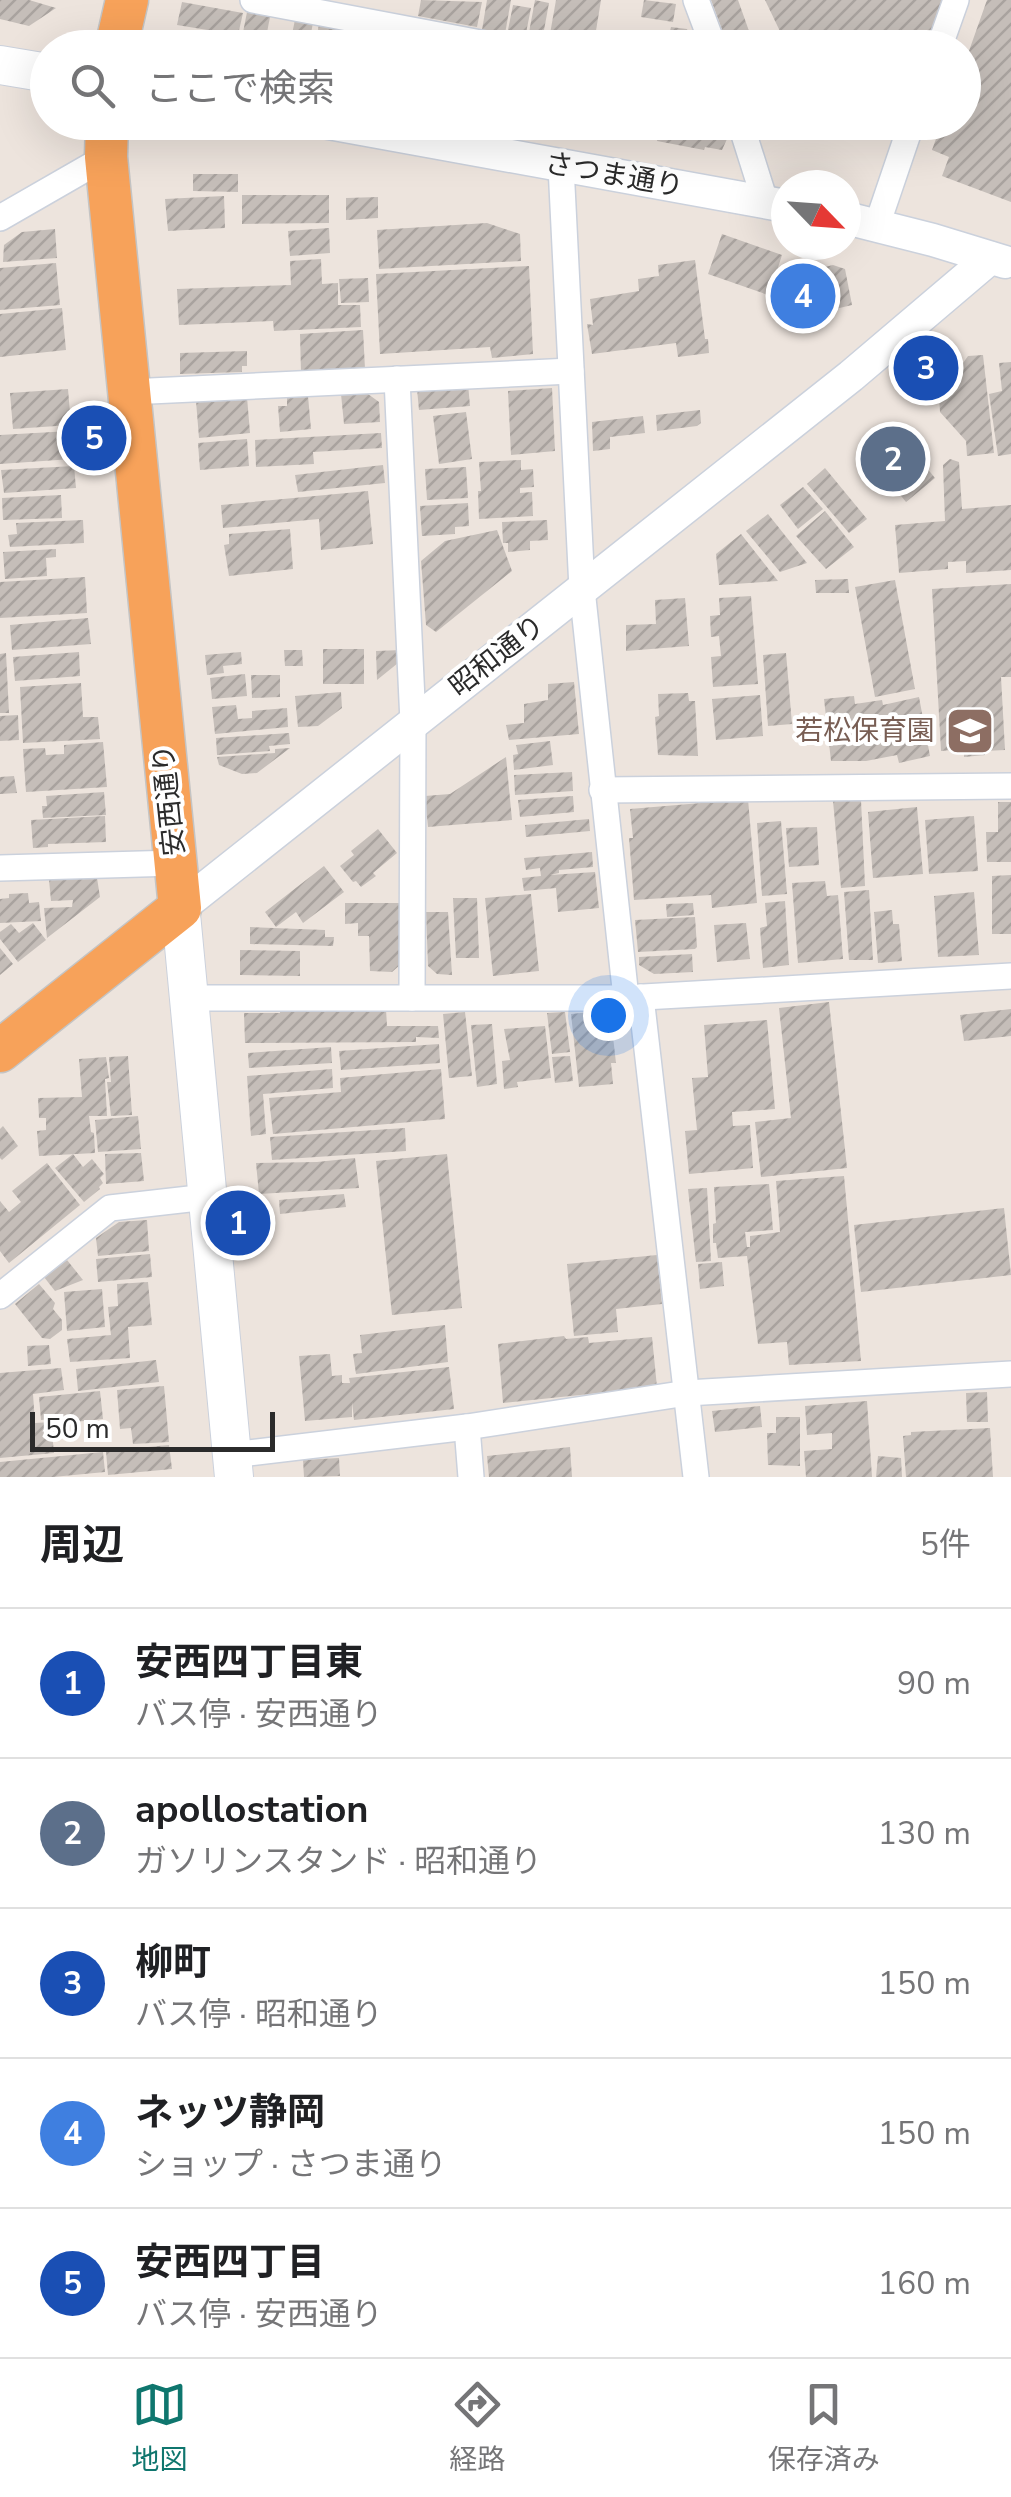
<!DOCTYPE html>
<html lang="ja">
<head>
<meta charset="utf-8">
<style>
  body { margin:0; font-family:"Nunito Sans","Noto Sans JP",sans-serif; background:#f2f2f2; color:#202124 }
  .compass { position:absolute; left:771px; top:170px; width:90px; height:90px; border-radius:50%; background:#fff; box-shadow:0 10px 40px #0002; rotate:115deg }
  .scale { position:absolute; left:30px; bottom:25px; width:245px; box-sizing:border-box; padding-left:10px; border:5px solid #2b2b2b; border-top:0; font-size:28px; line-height:35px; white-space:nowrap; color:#2b2b2b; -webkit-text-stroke:8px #fff; paint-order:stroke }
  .you { position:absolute; left:608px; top:1015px; width:35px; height:35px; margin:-25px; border:8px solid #fff; border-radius:50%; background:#1a73e8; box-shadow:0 0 0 15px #1a73e833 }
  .badge { display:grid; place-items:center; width:65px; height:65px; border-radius:50%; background:#0f766e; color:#fff; font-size:32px; font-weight:700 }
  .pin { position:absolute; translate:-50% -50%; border:5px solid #fff; box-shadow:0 2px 10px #0006 }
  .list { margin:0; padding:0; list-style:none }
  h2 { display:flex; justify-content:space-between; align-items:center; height:130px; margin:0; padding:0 40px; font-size:42px }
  h2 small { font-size:32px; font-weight:400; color:#757577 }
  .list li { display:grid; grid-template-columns:65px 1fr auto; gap:30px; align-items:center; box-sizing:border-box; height:150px; padding:0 40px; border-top:2px solid #e0e0e0 }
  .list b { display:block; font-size:38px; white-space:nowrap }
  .list p { margin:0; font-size:32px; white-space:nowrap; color:#757577 }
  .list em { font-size:32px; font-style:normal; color:#757577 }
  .icon { flex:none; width:55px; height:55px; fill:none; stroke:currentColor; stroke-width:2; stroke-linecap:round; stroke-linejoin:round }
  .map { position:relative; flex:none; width:1011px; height:1477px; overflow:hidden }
  .search { position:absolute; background:#fff; box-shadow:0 10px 40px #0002; left:30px; right:30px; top:30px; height:110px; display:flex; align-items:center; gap:25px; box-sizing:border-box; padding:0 35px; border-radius:55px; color:#757577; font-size:38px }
  .sheet { height:880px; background:#fff }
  nav { display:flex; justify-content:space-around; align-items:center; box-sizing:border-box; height:140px; border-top:2px solid #e0e0e0; background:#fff; font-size:28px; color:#757577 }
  nav a { display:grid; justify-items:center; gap:5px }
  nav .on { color:#0f766e }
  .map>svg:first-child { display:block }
</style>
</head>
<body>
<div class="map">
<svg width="1011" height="1477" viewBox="0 0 1011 1477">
  <defs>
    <pattern id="building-hatch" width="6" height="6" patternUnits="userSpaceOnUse" patternTransform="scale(2.5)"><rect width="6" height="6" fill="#c5beb9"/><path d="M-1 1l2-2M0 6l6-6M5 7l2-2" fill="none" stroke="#a9a39f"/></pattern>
  </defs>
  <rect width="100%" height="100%" fill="#ede4dd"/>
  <g fill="url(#building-hatch)">
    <path d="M0,0H29L56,8L29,26L0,19Z"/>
    <path d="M421,0L482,2L477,27L418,16Z"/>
    <path d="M487,0H511L505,34L482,30Z"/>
    <path d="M535,0L549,3L542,41L528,38Z"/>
    <path d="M556,0H601L594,43L550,34Z"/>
    <path d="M644,0L676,4L673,22L641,17Z"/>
    <path d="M711,0H738L755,48H729Z"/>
    <path d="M765,0H944L926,48H788Z"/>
    <path d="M987,0H1011V202L942,176L949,157L932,150L942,122H964V65Z"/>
    <path d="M182,2L243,13L238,35L177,25Z"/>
    <path d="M513,5L531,8L525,38L507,35Z"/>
    <path d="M247,12L270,17L264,48H240Z"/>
    <path d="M295,20L313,23L308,48H289Z"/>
    <path d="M319,24L351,31L348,47L315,48Z"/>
    <path d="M671,27L687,29L694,48H666Z"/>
    <path d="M190,31L230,38L229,48H191L188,41Z"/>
    <path d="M354,31L398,39L396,48H351Z"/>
    <path d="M580,122H639L636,138L579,128Z"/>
    <path d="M642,122H655L652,136L640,133Z"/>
    <path d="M660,122H721L727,139L722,150L705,147L704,150L657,141Z"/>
    <path d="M193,174H238V192L193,191Z"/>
    <path d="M242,195H329V223L242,224Z"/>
    <path d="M224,196L225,228L168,231L165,199Z"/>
    <path d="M378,197V218L346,220V198Z"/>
    <path d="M487,223L520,234L521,261L379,269L377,230Z"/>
    <path d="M329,228L330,253L290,256L288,231Z"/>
    <path d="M55,229L57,258L3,262L4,245L22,232Z"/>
    <path d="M722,234L782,255L774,280L833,265L845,269L852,305L777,323L770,291L768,295L708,274Z"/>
    <path d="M321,259L322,284L338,283V305H360L361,327L274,331L273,321L179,325L177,289L291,285L290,261Z"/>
    <path d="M695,260L705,339H708L709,353L678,357L676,343L592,354L587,324L593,325L590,299L639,291L638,279L659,276L658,265Z"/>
    <path d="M56,263L60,305L0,310V268Z"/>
    <path d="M529,266L533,354L492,358L490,347L380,354L376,274Z"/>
    <path d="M368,278L369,302L341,303L339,279Z"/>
    <path d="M62,308L66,350L0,357V314Z"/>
    <path d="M363,330L365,369L301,372L300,334Z"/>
    <path d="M247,351V366H242V372L180,374V353Z"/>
    <path d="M983,355L994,453L967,456L966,441L940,412L938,382L951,380L968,356Z"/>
    <path d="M1011,362V454L998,456L989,394L1002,391L999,363Z"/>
    <path d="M468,384L470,406L419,410L417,389Z"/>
    <path d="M552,388L555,451L511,455L508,391Z"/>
    <path d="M68,389L71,425L13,429L10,393Z"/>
    <path d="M341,394H368L379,402L380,422L344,424Z"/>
    <path d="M308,396L311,429L280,432L278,406H287V397Z"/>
    <path d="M247,397L250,433L199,438L196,401Z"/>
    <path d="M700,410L701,423L697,426L657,431L656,415Z"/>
    <path d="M466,412L472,459L439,464L433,416Z"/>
    <path d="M643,416L645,433L610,437V449L593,451L592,422Z"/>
    <path d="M890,423L935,478L906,502L861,447Z"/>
    <path d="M70,431L72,459L0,464V435Z"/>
    <path d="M381,433L382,448L313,452L314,464L256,467L255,440Z"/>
    <path d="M247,439L249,466L200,470L198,443Z"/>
    <path d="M950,459L959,462L962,509L1011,505V570L966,573V561L948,562V569L899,573L895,525L945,521L943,465Z"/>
    <path d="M521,460V470L533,469L534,487L520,488V493L532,492L533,516L479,519L478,491H481L479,462Z"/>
    <path d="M383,465L385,483L298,492L295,475Z"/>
    <path d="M74,466L76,488L4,493L1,470Z"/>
    <path d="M466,467L468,498L427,500L425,469Z"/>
    <path d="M825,468L867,519L849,533L807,484Z"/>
    <path d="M803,487L823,509L798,529L780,505Z"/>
    <path d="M368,491L373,544L321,550L319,519L223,528L221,505Z"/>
    <path d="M61,495L62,518L3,520L2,498Z"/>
    <path d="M468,503L469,526L455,527V534L422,536L420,506Z"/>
    <path d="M825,511L854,547L826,569L796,536Z"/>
    <path d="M768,514L807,563L780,572L746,531Z"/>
    <path d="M83,520L84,543L10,547L8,535L17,534L16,523Z"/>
    <path d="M547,520L548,540L530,541V550L508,552V543H503L502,522Z"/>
    <path d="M290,529L293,569L229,576L224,545L229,544V534Z"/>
    <path d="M497,530L512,571L436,632L426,625L421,561L445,541Z"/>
    <path d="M741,534L778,581L719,585L716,554Z"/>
    <path d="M56,549V557L46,558L47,576L5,579L3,552Z"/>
    <path d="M85,577L87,613L0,618V582Z"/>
    <path d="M848,579L849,593H816L815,580Z"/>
    <path d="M895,580L915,689L875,697L855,587Z"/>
    <path d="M1011,584V677H1001L1005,750L985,751V755L964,757V749L941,751L932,589Z"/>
    <path d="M751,596L758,684L713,687L711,657L721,656L719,636L711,637L710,616L720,615L719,598Z"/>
    <path d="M685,598L689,646L626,651V625L656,624L655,600Z"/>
    <path d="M88,618L91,644L12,650L10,625Z"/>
    <rect x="323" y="649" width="41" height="35"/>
    <path d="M284,650H302L303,666H285Z"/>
    <path d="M402,650L403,659L377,680L376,651Z"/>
    <path d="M79,652L80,676L15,681L13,657Z"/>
    <path d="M241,652L242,664L223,666L224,673L207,675L205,655Z"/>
    <path d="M6,653L9,713H0V654Z"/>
    <path d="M786,653L792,724L768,726L763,655Z"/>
    <path d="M245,674L247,696L212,699L210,678Z"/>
    <path d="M251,675H280V697L252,698Z"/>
    <path d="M574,682L579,734L509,740L506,725L524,723V704L548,700V684Z"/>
    <path d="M81,683L83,717H98L100,739L23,743L20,687Z"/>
    <path d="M341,692L342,708L318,726L298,727L295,696Z"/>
    <path d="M688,693L689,701H695L698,756L658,755L655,717L659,716L658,694Z"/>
    <path d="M760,695L763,736L716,740L712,699Z"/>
    <path d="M854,696L855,704L882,700L883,705L919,697L930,756L899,763L897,755L866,761H831L824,699Z"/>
    <path d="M236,705L238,719L252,718V711L287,708L288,727L215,734L212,707Z"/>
    <path d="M18,715L19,740L0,741V716Z"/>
    <path d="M289,733L290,744L269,746L270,751L217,755L216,738Z"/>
    <path d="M550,741L553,765L514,770L513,755L518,754L516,745Z"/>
    <path d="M103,742L107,787L26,792L23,749L45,748L46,755L64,754V745Z"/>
    <path d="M290,748L257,773L242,774L219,765L217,757L275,753V749Z"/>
    <path d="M506,757L512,820L428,827L425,796L450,794Z"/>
    <path d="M572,772L573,791L515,795L514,775Z"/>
    <path d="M14,776L17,793L0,794V777Z"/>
    <path d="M104,792L106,815L43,818L42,806H47L46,796Z"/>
    <path d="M573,796L574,812L520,817L518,800Z"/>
    <path d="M748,799L757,903L712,908L711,895L634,900L629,838H633L630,809Z"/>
    <path d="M861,800L865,886L841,888L833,801Z"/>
    <path d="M998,802H1011V862H987L986,832H998Z"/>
    <path d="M917,807L923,874L873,878L868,812Z"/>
    <path d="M105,816L106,842L48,844V847L33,848L31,820Z"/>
    <path d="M974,816L978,871L929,874L925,820Z"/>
    <path d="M589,819L590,831L526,837L525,825Z"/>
    <path d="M781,821L787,894L762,896L757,823Z"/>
    <path d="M817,827L819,865L789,867L786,828Z"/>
    <path d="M378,829L397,853L373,873L376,876L361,887L356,881L353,882L340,866L354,855L351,851Z"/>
    <path d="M592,852L593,867L559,870V873L550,875L595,872L599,908L558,912L556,888L524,891L522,878L541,876L540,868L526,870L524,858Z"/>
    <path d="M324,866L344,892L303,923L296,912L276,927L265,912Z"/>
    <path d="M1011,875V934H992V876Z"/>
    <path d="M97,878L100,897L47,938L44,908L72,907L73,900L51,901L49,880Z"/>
    <path d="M825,881L827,896L838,895L843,959L798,963L792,883Z"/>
    <path d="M869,890L873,960H849L844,892Z"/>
    <path d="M974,892L979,955L938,957L934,896Z"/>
    <path d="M28,893L29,903L39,902L41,921L0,923V899L9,898V894Z"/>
    <path d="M531,894L539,971L493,976L485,898Z"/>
    <path d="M453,898H477L479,958H456Z"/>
    <path d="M785,901L789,965L763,968L760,928L767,926L765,903Z"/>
    <path d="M345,903H399L400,965L392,972L370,971L369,936H358V923L345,924Z"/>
    <path d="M693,903L694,915L667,917L666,904Z"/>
    <path d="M892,910L893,924H899L902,961L878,963L874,912Z"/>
    <path d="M426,912H448L452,975L437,974L428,966Z"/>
    <path d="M695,917L697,947L695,949L638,952L635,920Z"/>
    <path d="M33,923L46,940L18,962L0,939V932L11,924L19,933Z"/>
    <path d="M746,923L750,959L717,962L714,925Z"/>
    <path d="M250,927L325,930V937H334L333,946L250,944Z"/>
    <path d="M0,948L13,964L0,975Z"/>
    <path d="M240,950L300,951V976L240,975Z"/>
    <path d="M692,954L693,972L654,974L639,965V957Z"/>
    <path d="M829,1002L847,1168L761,1177L755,1122L791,1118L779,1008Z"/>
    <path d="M280,1009H386L387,1026H438L439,1038L416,1037V1042L245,1043L244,1013H280Z"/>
    <path d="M1011,1009V1036L964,1041L960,1015Z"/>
    <path d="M610,1010L616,1063H611L613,1084L579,1087L571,1014Z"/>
    <path d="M465,1012L472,1076L449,1078L443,1014Z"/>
    <path d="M565,1012L570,1052L552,1054L547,1013Z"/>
    <path d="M767,1020L775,1109L732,1112L733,1126L750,1125L753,1168L689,1174L685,1131L697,1130L692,1078L708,1077L704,1025Z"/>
    <path d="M492,1024L497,1084L477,1087L471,1025Z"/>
    <path d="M545,1026L551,1078L517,1082L518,1087L504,1089L502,1061L510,1060L504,1029Z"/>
    <path d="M439,1044L440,1063L341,1070L339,1051Z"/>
    <path d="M331,1047L332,1063L249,1068L248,1053Z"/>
    <path d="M128,1056L132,1115L111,1116L107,1082H111L109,1057Z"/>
    <path d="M570,1056L573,1081L555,1083L552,1057Z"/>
    <path d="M106,1057L109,1078L105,1079L107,1116H89L91,1132L94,1133L95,1153L39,1156L37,1131L46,1130V1118H39L38,1098L82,1097L79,1059Z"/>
    <path d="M332,1069L333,1088L263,1094L266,1134L251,1136L247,1076Z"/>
    <path d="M441,1069L445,1119L273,1134L269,1098L341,1092L340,1078Z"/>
    <path d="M138,1116L141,1149L98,1152L95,1120Z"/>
    <path d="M3,1126L18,1146L2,1160L0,1158V1129Z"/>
    <path d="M405,1128L406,1151L272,1160L270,1137Z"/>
    <path d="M141,1153L144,1181L106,1184L105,1154Z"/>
    <path d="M73,1154L83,1167L92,1159L104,1174L100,1178L103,1183L99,1187L100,1189L84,1202L55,1168Z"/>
    <path d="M447,1154L462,1308L392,1315L376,1161Z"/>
    <path d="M355,1158L359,1188L259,1194L256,1163L317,1162Z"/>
    <path d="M47,1163L80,1205L9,1263L0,1251V1201L9,1212L21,1202L12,1191Z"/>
    <path d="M844,1176L861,1361L789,1365L787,1342L758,1344L747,1256L718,1258L716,1243H713V1224L716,1223L714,1187L769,1184L773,1230L745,1232L747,1247H750V1236L780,1232L776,1181Z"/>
    <path d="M707,1188L711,1261L696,1262L688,1189Z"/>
    <path d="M344,1194L346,1207L280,1214L279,1200Z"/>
    <path d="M1004,1208L1011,1275L861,1292L854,1225Z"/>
    <path d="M147,1220L149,1251L98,1256L96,1238L119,1222Z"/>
    <path d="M150,1254L152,1277L98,1282L96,1259Z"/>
    <path d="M657,1255L662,1304L616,1309L618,1332L574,1336L567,1264Z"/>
    <path d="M67,1260L83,1280L55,1291L44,1277Z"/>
    <path d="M722,1262L724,1286L700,1289L698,1264Z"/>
    <path d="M148,1282L152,1325L128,1327L130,1358L70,1362L67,1339L111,1335L108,1307L118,1306L117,1284Z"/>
    <path d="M39,1284L55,1303L53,1309L62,1320V1330L50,1339L42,1338L15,1304Z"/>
    <path d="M102,1289L105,1327L67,1331L64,1292Z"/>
    <path d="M445,1325L448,1362L356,1374L353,1354L362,1353L360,1335Z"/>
    <path d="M564,1336L566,1339L588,1337L589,1343L652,1337L657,1387L503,1403L498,1344Z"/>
    <path d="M49,1345L51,1364L28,1366L27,1346Z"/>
    <path d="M330,1354L332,1376L342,1375V1383H350L349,1378L449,1367L454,1409L354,1420L352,1402V1417L305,1421L299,1356Z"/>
    <path d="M156,1360L159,1382L78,1391L76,1369Z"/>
    <path d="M61,1368L64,1390L33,1394L35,1423L51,1422L54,1453L0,1458V1373Z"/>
    <path d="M164,1386L169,1442L133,1444L131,1428L120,1429L117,1390Z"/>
    <path d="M100,1391L103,1419L75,1422L74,1417L41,1420L39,1397Z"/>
    <path d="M987,1392L988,1422H967L966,1393Z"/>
    <path d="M867,1401L872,1477H806L804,1451L832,1449V1433L807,1435L805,1406Z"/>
    <path d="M760,1406L762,1427L715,1432L712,1411Z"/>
    <path d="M776,1417H800V1466L768,1465L767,1433H776Z"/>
    <path d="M990,1428L993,1477H906L903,1436L911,1435V1432Z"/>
    <path d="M169,1445L172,1469L108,1475L106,1451Z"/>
    <path d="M570,1447L572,1477H489L487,1456Z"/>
    <path d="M103,1452L105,1472L53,1477H0V1462Z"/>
    <path d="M878,1456L901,1458L902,1477H876Z"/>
    <path d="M339,1458L340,1476L304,1477L303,1460Z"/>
  </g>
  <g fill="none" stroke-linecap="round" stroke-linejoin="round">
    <g stroke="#cbd1dc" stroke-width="28">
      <g id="minor">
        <path d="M253,0L507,48"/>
        <path d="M696,0L714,48"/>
        <path d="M939,48L956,0"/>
        <path d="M740,122L765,201"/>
        <path d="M561,166L582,589L626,998"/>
        <path d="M0,218L106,157"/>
        <path d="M877,225L912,122"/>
        <path d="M397,379L413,722L412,998"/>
        <path d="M129,392L571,371"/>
        <path d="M602,790L1011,786"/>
        <path d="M0,868L176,863"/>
        <path d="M641,997L696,1477"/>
        <path d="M188,998H626L1011,976"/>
        <path d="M0,1296L110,1208L207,1197"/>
        <path d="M467,1427L471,1477"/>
        <path d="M232,1455L467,1427L687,1393L1011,1374"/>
      </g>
    </g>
    <g stroke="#cbd1dc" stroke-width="35">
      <g id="tertiary">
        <path d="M323,122L786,206"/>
        <path d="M846,218L933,240L1005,262"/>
        <path d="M180,908L851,376L990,258"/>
      </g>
    </g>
    <g stroke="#cbd1dc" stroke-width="40">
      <g id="secondary">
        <path d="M0,65L48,73"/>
        <path d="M178,882L234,1477"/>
      </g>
    </g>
    <g stroke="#c4c4c4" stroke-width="45">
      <g id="trunk">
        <path d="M116,48L127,0"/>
        <path d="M0,1051L180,908L106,157L107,122"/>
      </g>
    </g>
    <use href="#minor" stroke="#fff" stroke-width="25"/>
    <use href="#tertiary" stroke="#fff" stroke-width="32"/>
    <use href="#secondary" stroke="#fff" stroke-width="38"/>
    <use href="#trunk" stroke="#f7a25a" stroke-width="42"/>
  </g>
  <defs>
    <g id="school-square" transform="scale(2.5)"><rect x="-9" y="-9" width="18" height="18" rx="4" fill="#8d6e63" stroke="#fff"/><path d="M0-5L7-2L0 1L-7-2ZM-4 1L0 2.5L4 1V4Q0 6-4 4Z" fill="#fff"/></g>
  </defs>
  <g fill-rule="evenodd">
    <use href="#school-square" x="970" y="731"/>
  </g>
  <g text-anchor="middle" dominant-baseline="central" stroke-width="8" stroke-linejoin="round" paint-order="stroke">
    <g font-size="28" fill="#2b2b2b" stroke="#fff">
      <text transform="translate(614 175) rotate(10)">さつま通り</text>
      <text transform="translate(497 656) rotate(-38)">昭和通り</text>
      <text transform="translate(169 800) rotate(-96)">安西通り</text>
    </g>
    <g font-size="28" fill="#785e54" stroke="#fff" text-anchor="end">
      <text x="935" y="731">若松保育園</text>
    </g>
  </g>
</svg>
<svg class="compass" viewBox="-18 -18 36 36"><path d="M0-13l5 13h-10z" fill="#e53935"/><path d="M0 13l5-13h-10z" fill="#757577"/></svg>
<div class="scale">50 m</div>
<div class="you"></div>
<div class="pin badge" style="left:238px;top:1223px;background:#1a4fb4">1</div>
<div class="pin badge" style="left:893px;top:459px;background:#5c6f8a">2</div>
<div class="pin badge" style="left:926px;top:368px;background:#1a4fb4">3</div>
<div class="pin badge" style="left:803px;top:296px;background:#3f7fe0">4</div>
<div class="pin badge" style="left:94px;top:438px;background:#1a4fb4">5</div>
<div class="search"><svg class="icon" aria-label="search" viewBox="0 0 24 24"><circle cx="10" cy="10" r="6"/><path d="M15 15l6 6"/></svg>ここで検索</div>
</div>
<section class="sheet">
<h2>周辺<small>5件</small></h2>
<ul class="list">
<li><span class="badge" style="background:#1a4fb4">1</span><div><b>安西四丁目東</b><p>バス停 · 安西通り</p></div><em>90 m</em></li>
<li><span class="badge" style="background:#5c6f8a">2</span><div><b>apollostation</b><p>ガソリンスタンド · 昭和通り</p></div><em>130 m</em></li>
<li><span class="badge" style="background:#1a4fb4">3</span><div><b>柳町</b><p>バス停 · 昭和通り</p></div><em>150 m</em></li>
<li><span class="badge" style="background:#3f7fe0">4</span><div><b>ネッツ静岡</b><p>ショップ · さつま通り</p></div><em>150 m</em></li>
<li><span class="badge" style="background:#1a4fb4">5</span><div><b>安西四丁目</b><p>バス停 · 安西通り</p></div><em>160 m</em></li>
</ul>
</section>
<nav>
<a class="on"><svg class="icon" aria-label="map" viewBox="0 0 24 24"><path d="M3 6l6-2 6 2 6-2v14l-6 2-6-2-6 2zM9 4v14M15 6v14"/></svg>地図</a>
<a><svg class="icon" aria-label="directions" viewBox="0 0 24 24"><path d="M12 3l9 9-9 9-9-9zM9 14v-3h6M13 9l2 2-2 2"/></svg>経路</a>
<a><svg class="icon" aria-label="saved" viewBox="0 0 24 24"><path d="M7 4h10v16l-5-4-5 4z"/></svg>保存済み</a>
</nav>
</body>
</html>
